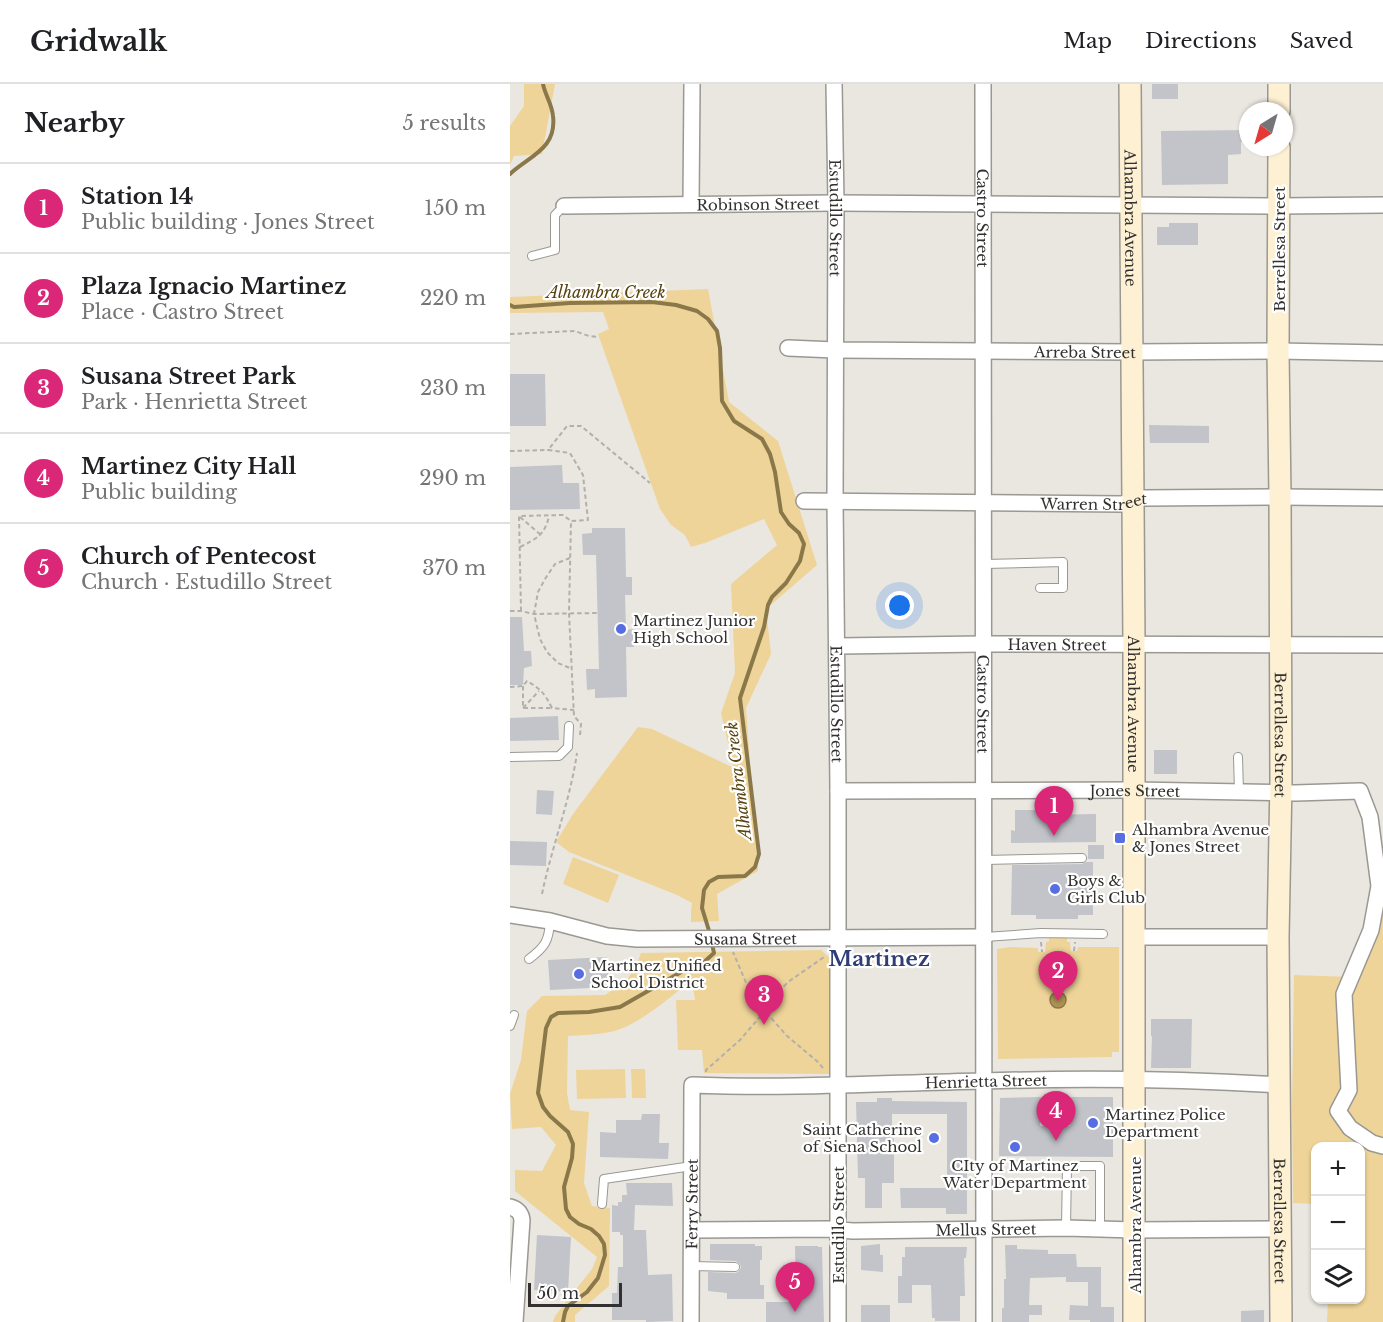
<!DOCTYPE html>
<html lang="en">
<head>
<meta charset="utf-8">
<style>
  body { margin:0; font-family:"Libre Baskerville",serif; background:#f2f2f2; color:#202124 }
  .controls { position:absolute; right:18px; bottom:18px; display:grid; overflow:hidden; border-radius:12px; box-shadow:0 2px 4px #0004 }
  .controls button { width:54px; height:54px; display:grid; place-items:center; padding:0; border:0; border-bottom:2px solid #e0e0e0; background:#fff; color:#202124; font:30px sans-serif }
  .compass { position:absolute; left:729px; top:18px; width:54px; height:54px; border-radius:50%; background:#fff; box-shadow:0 2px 4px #0004; rotate:217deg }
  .scale { position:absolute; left:18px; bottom:15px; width:94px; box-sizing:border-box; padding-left:6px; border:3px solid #32312f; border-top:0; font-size:16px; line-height:21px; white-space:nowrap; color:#32312f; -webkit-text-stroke:4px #fff; paint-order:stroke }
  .you { position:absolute; left:390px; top:522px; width:21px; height:21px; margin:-15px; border:4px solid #fff; border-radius:50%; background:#1a73e8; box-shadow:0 0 0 9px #1a73e833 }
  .badge { display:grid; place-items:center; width:39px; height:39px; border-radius:50%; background:#db2777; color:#fff; font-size:20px; font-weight:700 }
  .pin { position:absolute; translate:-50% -50px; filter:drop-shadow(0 2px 3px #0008) }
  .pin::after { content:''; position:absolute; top:32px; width:21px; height:18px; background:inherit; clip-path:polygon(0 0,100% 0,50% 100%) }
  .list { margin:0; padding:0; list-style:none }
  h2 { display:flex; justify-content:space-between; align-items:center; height:78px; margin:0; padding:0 24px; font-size:26px }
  h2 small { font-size:20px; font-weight:400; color:#757577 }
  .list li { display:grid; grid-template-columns:39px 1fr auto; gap:18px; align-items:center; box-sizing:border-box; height:90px; padding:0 24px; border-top:2px solid #e0e0e0 }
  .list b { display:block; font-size:22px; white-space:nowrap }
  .list p { margin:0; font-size:20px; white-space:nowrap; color:#757577 }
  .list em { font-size:20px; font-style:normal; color:#757577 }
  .icon { flex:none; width:33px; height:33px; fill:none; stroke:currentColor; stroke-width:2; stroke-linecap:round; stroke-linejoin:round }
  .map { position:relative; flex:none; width:873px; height:1238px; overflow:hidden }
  header { display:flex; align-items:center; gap:36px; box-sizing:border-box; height:84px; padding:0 30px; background:#fff; border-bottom:2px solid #e0e0e0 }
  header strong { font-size:28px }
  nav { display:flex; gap:33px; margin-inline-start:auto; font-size:21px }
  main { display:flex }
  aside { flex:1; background:#fff }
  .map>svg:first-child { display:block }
</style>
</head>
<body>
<header>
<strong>Gridwalk</strong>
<nav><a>Map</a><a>Directions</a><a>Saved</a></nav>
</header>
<main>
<aside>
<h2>Nearby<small>5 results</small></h2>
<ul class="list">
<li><span class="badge">1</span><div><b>Station 14</b><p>Public building · Jones Street</p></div><em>150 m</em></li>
<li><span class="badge">2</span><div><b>Plaza Ignacio Martinez</b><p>Place · Castro Street</p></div><em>220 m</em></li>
<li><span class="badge">3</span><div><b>Susana Street Park</b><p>Park · Henrietta Street</p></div><em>230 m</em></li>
<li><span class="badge">4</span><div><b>Martinez City Hall</b><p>Public building</p></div><em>290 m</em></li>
<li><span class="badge">5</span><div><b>Church of Pentecost</b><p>Church · Estudillo Street</p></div><em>370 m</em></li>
</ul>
</aside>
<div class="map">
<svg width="873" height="1238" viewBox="0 0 873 1238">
  <rect width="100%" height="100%" fill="#eae7e1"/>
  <g fill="#eed498">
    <path d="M14,0H45L32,70L4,72L0,81V42L14,22Z"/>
    <path d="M198,205L219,318L268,357L307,481L256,525L261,570L236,624L248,787L207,810L209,837L181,838V827L182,819L167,811L59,768L46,758L63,730L128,643L142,645L224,684L211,629L225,589L221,500L267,461L254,435L195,459L181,463L175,451L161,441L150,425L88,250L99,245L93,228L0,229V213Z"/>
    <path d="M63,773L109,791L98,819L53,800Z"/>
    <path d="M873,811V1238H817L818,1216H850V1062H806L805,1120L783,1119L782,1023L784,891L841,893Z"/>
    <path d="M539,854H557V858H560L561,867H567L568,863H609V968H602V973L488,975L487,865L500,863L528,864V868H535L536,858L539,857Z"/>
    <path d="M311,866L320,874L319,990L194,989L192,966H168L166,916H185L182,896C160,913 127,943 100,948C86,951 71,951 58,952L57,1009L60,1026L79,1028L74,1099L82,1122L100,1124L99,1202L65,1231V1238H43L45,1232L82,1185L87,1173L5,1107V1086L32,1087L46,1061L31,1043L2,1045L0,1010L11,976L17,927L32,912L95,911L117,896L127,880L131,869Z"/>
    <path d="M115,985L116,1014L67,1015L66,986Z"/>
    <path d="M121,985H135L136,1014H122Z"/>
  </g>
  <circle fill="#b19655" stroke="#8b784a" stroke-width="1.5" cx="548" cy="916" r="8"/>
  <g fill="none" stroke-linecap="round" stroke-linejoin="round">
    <g stroke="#8b784a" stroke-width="4">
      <path d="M0,90C19,72 47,65 43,32C42,20 35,11 33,0"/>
      <path d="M0,221L4,223L60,219L142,218L166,221L187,227L198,235L207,247L210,264L212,317L224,337L252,355L260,370L265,388L271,428L279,440L289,449L294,460L290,477L276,499L262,513L258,521L254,543L230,614L249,770L245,783L235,792L208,793L199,798L194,806L192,824L200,850"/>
      <path d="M53,1238L55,1228L58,1222L77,1208L88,1194L95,1171L94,1160L89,1152L81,1145L69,1140L60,1133L56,1125L54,1103L62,1074L63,1060L58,1048L40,1032L33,1023L28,1009L36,944L41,933L48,929L79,928L110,923L173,887L193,879L204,869L202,860"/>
    </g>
  </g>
  <g fill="#c2c4ca">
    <rect x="642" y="0" width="26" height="15"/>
    <path d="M738,46V58H731V70L718,71V100L652,101L651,47Z"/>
    <path d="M659,139H688V161H647V143H659Z"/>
    <path d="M0,290H35L36,342H0Z"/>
    <path d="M639,341L699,342V359H640Z"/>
    <path d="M52,381L53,399H69L70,425L0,426V383Z"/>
    <path d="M82,444H115L116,493H122V511H115L116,546L123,545L124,563H116L117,613L85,614V605L77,606L76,585H89L86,471H73L72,450L82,449Z"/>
    <path d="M0,533H12L14,567H21L22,582L14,584L13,601H0Z"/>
    <path d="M48,632L49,656L0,657V634Z"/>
    <rect x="644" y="666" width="23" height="24"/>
    <path d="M27,706L44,707L42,731L26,730Z"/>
    <path d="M505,726H533V731L586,730V758L501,759V746L505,747Z"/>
    <path d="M0,757L37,758L36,782L0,781Z"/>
    <rect x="578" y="761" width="16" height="14"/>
    <path d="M576,778H583V831H568V835H526V831H501L502,781L572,780Z"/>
    <path d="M97,873L99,903L40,906L38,876Z"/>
    <path d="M641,935H682L681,984H641L642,952H641Z"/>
    <path d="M531,1013L530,1042H560L561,1013H603V1073L489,1072L490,1014Z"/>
    <path d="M367,1014H382V1017L457,1018V1130H436V1124H391L390,1104H437V1030H382V1054H384V1099H372V1124H355V1094H348L346,1018H367Z"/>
    <path d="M132,1030H150L149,1059H159L158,1075L90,1073V1048L106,1049V1036H131Z"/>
    <path d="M116,1099H162L163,1122L125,1121L124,1146H136L138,1191L162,1190L163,1237L136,1238V1236H102V1209H107L108,1183H113V1151H110V1148H102V1121L108,1122V1118H112V1111H117Z"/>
    <path d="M27,1151L61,1153L58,1208L24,1206Z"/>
    <path d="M200,1160H245V1162H252V1176H250V1201H254V1215H217V1209L198,1207V1188L225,1189L228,1188L231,1184L230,1180L226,1177L200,1176Z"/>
    <path d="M370,1160V1171H373V1188L351,1186V1162Z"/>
    <path d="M495,1161H507V1165L538,1166V1170H566L567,1183H591V1223H604V1238H580V1236H559L560,1221L578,1222V1198H556V1193L520,1194L519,1221H532V1231H519V1238H492V1224H494V1195H496Z"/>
    <path d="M285,1162H308V1163H312L314,1238H256V1218H286Z"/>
    <path d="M395,1163H457L456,1174H454L455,1212H450V1237H425V1234H422L421,1201H402V1219H388V1192H392V1173H395Z"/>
    <rect x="351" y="1221" width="29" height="17"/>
    <path d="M754,1226V1238H731V1227Z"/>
  </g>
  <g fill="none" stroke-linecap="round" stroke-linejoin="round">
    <g stroke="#9a9892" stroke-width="10">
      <g id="lane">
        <path d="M22,172L45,166V131L54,122"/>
        <path d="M474,480L553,478V504H530"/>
        <path d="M0,673L49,672L58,663L59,642"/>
        <path d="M728,673L729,708"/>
        <path d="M474,776L572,774"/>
        <path d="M475,853L531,849L593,850"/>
        <path d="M19,875C35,863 39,857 40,837"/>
        <path d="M0,942L4,931"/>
        <path d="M92,1120L94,1095L182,1082"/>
        <path d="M556,1144L557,1082H590V1145"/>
        <path d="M182,1182L225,1183"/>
      </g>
    </g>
    <g stroke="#9a9892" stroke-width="18">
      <g id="street">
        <path id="s1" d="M324,0L326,119L325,417L328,707V1238"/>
        <path id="s2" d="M473,0L474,1238"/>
        <path d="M181,120L182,0"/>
        <path id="s3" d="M54,122L326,119L769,122L873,121"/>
        <path id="s4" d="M278,264L325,266L622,268L768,267L873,269"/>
        <path id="s5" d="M294,417L612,420L633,414L770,413L873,414"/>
        <path id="s6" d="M328,562L473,560L873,561"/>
        <path id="s7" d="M328,707L624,706L785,709L850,707L860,733L869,802L861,846L834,910L839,1006L828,1027L840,1044L862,1059L873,1062"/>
        <path id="s8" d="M0,831L40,837L97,852L127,855L475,853"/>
        <path d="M625,853H768"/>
        <path d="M0,1123C7,1125 11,1128 12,1136L5,1238"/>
        <path id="s9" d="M182,1146L318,1145L343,1147L556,1144L624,1146L770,1145"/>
        <path id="s10" d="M181,1238L182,1001C279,1005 376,999 473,997C572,994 671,995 769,1001"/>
      </g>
    </g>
    <g stroke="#9a9892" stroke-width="24">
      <g id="secondary">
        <path id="s11" d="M620,0L624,560V1238"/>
        <path d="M769,0V27"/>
        <path id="s12" d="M769,63L768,267L770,413L771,697L768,853L771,1238"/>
      </g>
    </g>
    <g stroke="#b2b0ab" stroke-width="2" stroke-dasharray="4.5 3" stroke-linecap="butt">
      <path d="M0,250L65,247L79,252L89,253"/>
      <path d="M0,367L38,366"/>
      <path d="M10,433L31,451"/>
      <path d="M10,463C26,455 35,451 39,432"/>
      <path d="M60,474L45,480L35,495L28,508L24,530L30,555L37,568L48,579L62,585"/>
      <path d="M0,527H11L24,530L88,529"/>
      <path d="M11,527L9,432L53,431L61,437"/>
      <path d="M13,602V624H42"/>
      <path d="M0,603L13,602L17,597C31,605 35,610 42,624L64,626"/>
      <path d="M13,624L29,607"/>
      <path d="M70,651L71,640L64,632L59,529L61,437L78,436L73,391L60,369L38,366L57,342H71L140,399"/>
      <path d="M32,810C42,762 60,717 67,669"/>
      <path d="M531,858L532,868"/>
      <path d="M564,867L565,858"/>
      <path d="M313,984L308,978L277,952L255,927L266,911L278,898L314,873"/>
      <path d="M196,988V986L230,956L255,927L240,908L223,868"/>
      <path d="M549,1025V1033"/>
      <path d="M545,1033V1026H534V1022H558V1027L552,1026L553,1033"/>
    </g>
    <use href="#lane" stroke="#fff" stroke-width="8"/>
    <use href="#street" stroke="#fff" stroke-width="15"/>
    <use href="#secondary" stroke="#fdf0d3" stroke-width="21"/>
  </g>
  <g fill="#566de3" stroke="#fff" stroke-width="2">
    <circle cx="111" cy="545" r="6"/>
    <rect x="604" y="748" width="12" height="12" rx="3"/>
    <circle cx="545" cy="805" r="6"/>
    <circle cx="69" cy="890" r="6"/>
    <circle cx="583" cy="1039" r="6"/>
    <circle cx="424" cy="1054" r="6"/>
    <circle cx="505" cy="1063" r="6"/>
  </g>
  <g text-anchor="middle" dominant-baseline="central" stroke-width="4.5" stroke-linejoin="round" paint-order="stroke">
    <g font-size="15" fill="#32312f" stroke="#fff">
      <text stroke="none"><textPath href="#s3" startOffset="194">Robinson Street</textPath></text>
      <text stroke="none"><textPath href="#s1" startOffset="134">Estudillo Street</textPath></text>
      <text stroke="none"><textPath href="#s2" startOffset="134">Castro Street</textPath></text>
      <text stroke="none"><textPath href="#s11" startOffset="134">Alhambra Avenue</textPath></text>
      <text transform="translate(769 165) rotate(-90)">Berrellesa Street</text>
      <text stroke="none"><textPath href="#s4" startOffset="297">Arreba Street</textPath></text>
      <text stroke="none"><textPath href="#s5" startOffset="290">Warren Street</textPath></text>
      <text stroke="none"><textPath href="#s6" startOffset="219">Haven Street</textPath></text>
      <text stroke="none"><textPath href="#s1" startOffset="620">Estudillo Street</textPath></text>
      <text stroke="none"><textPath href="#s2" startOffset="620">Castro Street</textPath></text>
      <text stroke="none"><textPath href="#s11" startOffset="620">Alhambra Avenue</textPath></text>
      <text stroke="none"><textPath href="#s12" startOffset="588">Berrellesa Street</textPath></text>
      <text stroke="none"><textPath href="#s7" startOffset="297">Jones Street</textPath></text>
      <text stroke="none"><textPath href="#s8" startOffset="238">Susana Street</textPath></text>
      <text stroke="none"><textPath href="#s10" startOffset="531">Henrietta Street</textPath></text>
      <text stroke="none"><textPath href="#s10" startOffset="118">Ferry Street</textPath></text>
      <text stroke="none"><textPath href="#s12" startOffset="1074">Berrellesa Street</textPath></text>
      <text transform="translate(328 1141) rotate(-90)">Estudillo Street</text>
      <text transform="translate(625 1141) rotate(-90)">Alhambra Avenue</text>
      <text stroke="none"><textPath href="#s9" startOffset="294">Mellus Street</textPath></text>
    </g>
    <g font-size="15" fill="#32312f" stroke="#fff" text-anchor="start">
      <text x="123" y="536">Martinez Junior<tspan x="123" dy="17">High School</tspan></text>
      <text x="622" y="745">Alhambra Avenue<tspan x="622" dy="17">&amp; Jones Street</tspan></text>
      <text x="557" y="796">Boys &amp;<tspan x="557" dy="17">Girls Club</tspan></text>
      <text x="81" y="881">Martinez Unified<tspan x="81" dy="17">School District</tspan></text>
      <text x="595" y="1030">Martinez Police<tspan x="595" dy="17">Department</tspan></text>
      <text x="412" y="1045" text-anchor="end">Saint Catherine<tspan x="412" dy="17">of Siena School</tspan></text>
      <text x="505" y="1081" text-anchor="middle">CIty of Martinez<tspan x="505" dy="17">Water Department</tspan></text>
    </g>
    <g font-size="16" font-style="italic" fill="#57430f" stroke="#fff">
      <text x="96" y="208">Alhambra Creek</text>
      <text transform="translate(228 697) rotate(-97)">Alhambra Creek</text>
    </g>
    <g font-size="21" font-weight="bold" fill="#303d77" stroke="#fff">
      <text x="369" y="875">Martinez</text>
    </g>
  </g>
</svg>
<div class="controls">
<button>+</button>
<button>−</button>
<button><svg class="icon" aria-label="layers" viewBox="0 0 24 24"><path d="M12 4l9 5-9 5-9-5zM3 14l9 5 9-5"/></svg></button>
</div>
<svg class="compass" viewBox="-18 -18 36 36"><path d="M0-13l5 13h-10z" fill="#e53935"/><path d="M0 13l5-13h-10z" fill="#757577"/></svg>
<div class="scale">50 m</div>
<div class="you"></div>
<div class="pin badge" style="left:544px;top:752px">1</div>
<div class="pin badge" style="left:548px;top:917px">2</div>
<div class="pin badge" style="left:254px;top:941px">3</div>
<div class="pin badge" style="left:546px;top:1057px">4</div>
<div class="pin badge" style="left:285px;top:1228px">5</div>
</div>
</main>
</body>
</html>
